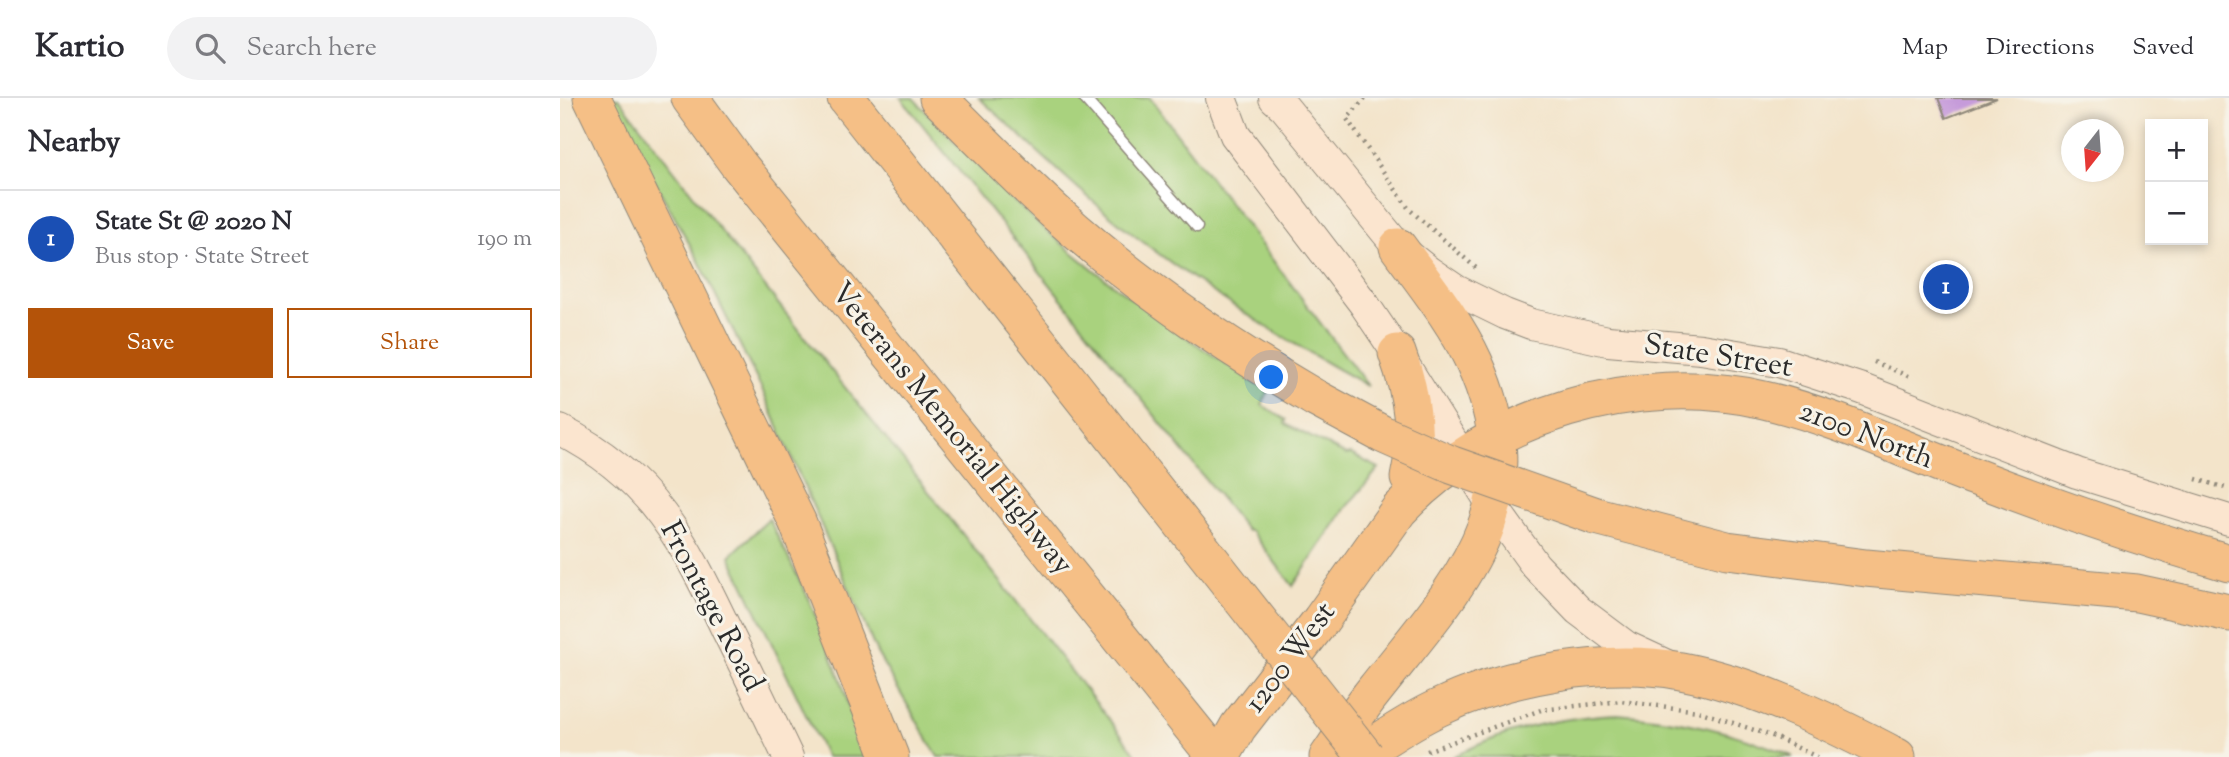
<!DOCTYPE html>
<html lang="en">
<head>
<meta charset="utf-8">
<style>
  body { margin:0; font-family:"Sorts Mill Goudy",serif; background:#f2f2f3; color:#2b2b33 }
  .controls { position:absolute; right:21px; top:21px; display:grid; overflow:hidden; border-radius:0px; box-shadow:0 4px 10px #0003 }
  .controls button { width:63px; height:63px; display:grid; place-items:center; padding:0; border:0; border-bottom:2px solid #e1e1e2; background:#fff; color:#2b2b33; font:35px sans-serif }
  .compass { position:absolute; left:1501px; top:21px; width:63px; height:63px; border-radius:50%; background:#fff; box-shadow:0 4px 10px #0003; rotate:197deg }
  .you { position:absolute; left:712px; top:280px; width:24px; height:24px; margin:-18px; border:5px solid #fff; border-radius:50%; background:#1a73e8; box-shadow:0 0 0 10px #1a73e833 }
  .badge { display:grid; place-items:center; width:46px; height:46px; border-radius:50%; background:#b45309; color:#fff; font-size:23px; font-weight:700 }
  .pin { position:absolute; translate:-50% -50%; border:4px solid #fff; box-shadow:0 2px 7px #0006 }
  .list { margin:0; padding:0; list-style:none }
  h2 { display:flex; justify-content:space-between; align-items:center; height:91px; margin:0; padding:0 28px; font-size:30px }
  h2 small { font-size:23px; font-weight:400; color:#7c7c81 }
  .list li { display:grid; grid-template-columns:46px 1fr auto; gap:21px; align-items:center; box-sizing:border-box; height:98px; padding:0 28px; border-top:2px solid #e1e1e2 }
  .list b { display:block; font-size:26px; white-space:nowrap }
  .list p { margin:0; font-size:23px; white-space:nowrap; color:#7c7c81 }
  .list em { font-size:23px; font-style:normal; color:#7c7c81 }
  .actions { display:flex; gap:14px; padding:21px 28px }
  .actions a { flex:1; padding:16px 0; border:2px solid #b45309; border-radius:0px; text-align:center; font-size:24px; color:#b45309 }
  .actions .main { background:#b45309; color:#fff }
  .icon { flex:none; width:38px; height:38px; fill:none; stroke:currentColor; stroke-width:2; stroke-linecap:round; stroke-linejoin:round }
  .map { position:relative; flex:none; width:1669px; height:659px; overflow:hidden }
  header { display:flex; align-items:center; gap:42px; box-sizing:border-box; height:98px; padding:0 35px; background:#fff; border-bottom:2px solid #e1e1e2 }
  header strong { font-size:33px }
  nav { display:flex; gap:38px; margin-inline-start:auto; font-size:24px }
  .search { width:490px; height:63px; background:#f2f2f3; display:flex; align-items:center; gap:18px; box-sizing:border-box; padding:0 24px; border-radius:38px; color:#7c7c81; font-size:26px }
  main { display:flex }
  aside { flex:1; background:#fff }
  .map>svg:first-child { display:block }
</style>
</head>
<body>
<header>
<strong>Kartio</strong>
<div class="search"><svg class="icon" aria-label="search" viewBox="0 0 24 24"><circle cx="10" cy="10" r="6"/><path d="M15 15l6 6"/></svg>Search here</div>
<nav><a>Map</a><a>Directions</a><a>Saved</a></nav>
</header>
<main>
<aside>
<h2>Nearby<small></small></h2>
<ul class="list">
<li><span class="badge" style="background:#1a4fb4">1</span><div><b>State St @ 2020 N</b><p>Bus stop · State Street</p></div><em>190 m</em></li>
</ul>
<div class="actions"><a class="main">Save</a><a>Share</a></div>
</aside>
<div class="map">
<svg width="1669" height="659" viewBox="0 0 1669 659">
  <rect width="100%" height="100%" fill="#f7f3e8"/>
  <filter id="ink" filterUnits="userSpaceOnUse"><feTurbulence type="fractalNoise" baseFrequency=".0143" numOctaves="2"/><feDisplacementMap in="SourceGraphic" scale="14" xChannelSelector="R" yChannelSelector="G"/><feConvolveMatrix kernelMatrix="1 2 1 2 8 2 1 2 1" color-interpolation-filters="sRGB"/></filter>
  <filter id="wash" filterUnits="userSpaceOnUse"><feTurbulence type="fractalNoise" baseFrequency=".00686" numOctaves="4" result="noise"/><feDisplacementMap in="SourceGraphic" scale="28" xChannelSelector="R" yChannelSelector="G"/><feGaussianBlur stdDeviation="1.57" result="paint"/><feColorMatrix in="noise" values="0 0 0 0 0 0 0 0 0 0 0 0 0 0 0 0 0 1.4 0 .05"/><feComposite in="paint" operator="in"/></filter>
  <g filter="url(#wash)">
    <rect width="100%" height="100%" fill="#f3e4ca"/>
    <g fill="#a9d27e" stroke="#6a7e54" stroke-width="2">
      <path d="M48,0H59C227,224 408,437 578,659H378L317,555L204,296L139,163Z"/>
      <path d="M341,0H353C398,47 443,96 493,138C560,196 633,245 708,293L702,307L726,322L725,326L786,357L791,356L819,370L784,412L733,488L691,433H687Z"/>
      <path d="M419,0H590L808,288C728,244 652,197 579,141C523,98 472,47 419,0Z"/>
      <path d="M209,421L248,499L281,582L304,659H266L170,458Z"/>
      <path d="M1057,616C1122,621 1174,633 1234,659H893C943,632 1001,619 1057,616Z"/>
    </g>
    <g id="blocks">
      <path fill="#c69bda" d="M1378,0H1437L1386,20Z"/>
    </g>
  </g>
  <g filter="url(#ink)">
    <use href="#blocks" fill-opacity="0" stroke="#8f887a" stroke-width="2"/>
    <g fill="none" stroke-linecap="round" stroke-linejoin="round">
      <g stroke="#8f887a" stroke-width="13">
        <path id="lane" d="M524,0L637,129"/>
      </g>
      <g stroke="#8f887a" stroke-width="32">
        <g id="secondary">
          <path d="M661,0L675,37L804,206L837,255L934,410L975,467L1018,512L1066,548L1107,567"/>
          <path d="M714,0L724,9L838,149L868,173L896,192L945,216L971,226L1048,243L1141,251L1219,264L1302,291L1517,375L1669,422"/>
          <path d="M0,332C92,378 125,445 167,533C188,575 208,617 228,659"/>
        </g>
      </g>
      <g stroke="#8f887a" stroke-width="39">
        <g id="highway">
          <path d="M32,0L237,423L330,659"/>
          <path d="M130,0L178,66L656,659"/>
          <path d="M286,0L676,494"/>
          <path d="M378,0C417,38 455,78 496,115C574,186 664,247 755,300"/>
          <path d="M837,255C852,296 859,337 849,380"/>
          <path d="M1036,418L1167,452L1306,470L1577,495L1669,515"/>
          <path d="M661,659L678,629L761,522L839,412C929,317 1076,272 1204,302C1278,319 1347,354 1418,380C1500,412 1584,440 1669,465"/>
          <path d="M768,659C783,637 797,614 813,594C897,487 980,410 914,264C895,223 865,186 838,149"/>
          <path d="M796,659C823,642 849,623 878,610C947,577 1045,559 1121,573C1195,587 1271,624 1337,659"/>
        </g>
      </g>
      <g stroke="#8f887a" stroke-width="4.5" stroke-dasharray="2 5" stroke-linecap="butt">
        <path d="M805,0L787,21L849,111L916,170"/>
        <path d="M1314,264L1348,278"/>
        <path d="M1636,381L1669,391"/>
        <path d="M867,653L981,612L1061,603L1138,613L1215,639L1257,659"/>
      </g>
      <use href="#lane" stroke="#fff" stroke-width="10"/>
      <use href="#secondary" stroke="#fbe5cf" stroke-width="30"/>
      <use href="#highway" stroke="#f5bf86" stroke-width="37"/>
      <g stroke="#8f887a" stroke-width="39" stroke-linecap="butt">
        <g id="highway-bridge">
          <path d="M755,300L822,336L892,367L1036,418"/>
          <path d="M676,494L806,659"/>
        </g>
      </g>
      <use href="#highway-bridge" stroke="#f5bf86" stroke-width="37"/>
    </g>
  </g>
  <g text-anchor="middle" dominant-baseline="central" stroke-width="6" stroke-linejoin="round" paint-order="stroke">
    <g font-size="30" fill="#2b2b2b" stroke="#f7f3e8">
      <text transform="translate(1158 259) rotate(9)">State Street</text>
      <text transform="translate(391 331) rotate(51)">Veterans Memorial Highway</text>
      <text transform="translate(1306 338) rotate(21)">2100 North</text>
      <text transform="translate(151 509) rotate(62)">Frontage Road</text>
      <text transform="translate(731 560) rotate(-53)">1200 West</text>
    </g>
  </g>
</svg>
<div class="controls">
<button>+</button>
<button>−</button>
</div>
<svg class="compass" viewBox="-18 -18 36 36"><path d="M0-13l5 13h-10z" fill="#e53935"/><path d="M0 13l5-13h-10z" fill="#7c7c81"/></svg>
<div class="you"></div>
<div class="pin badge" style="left:1386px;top:189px;background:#1a4fb4">1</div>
</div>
</main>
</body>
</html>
